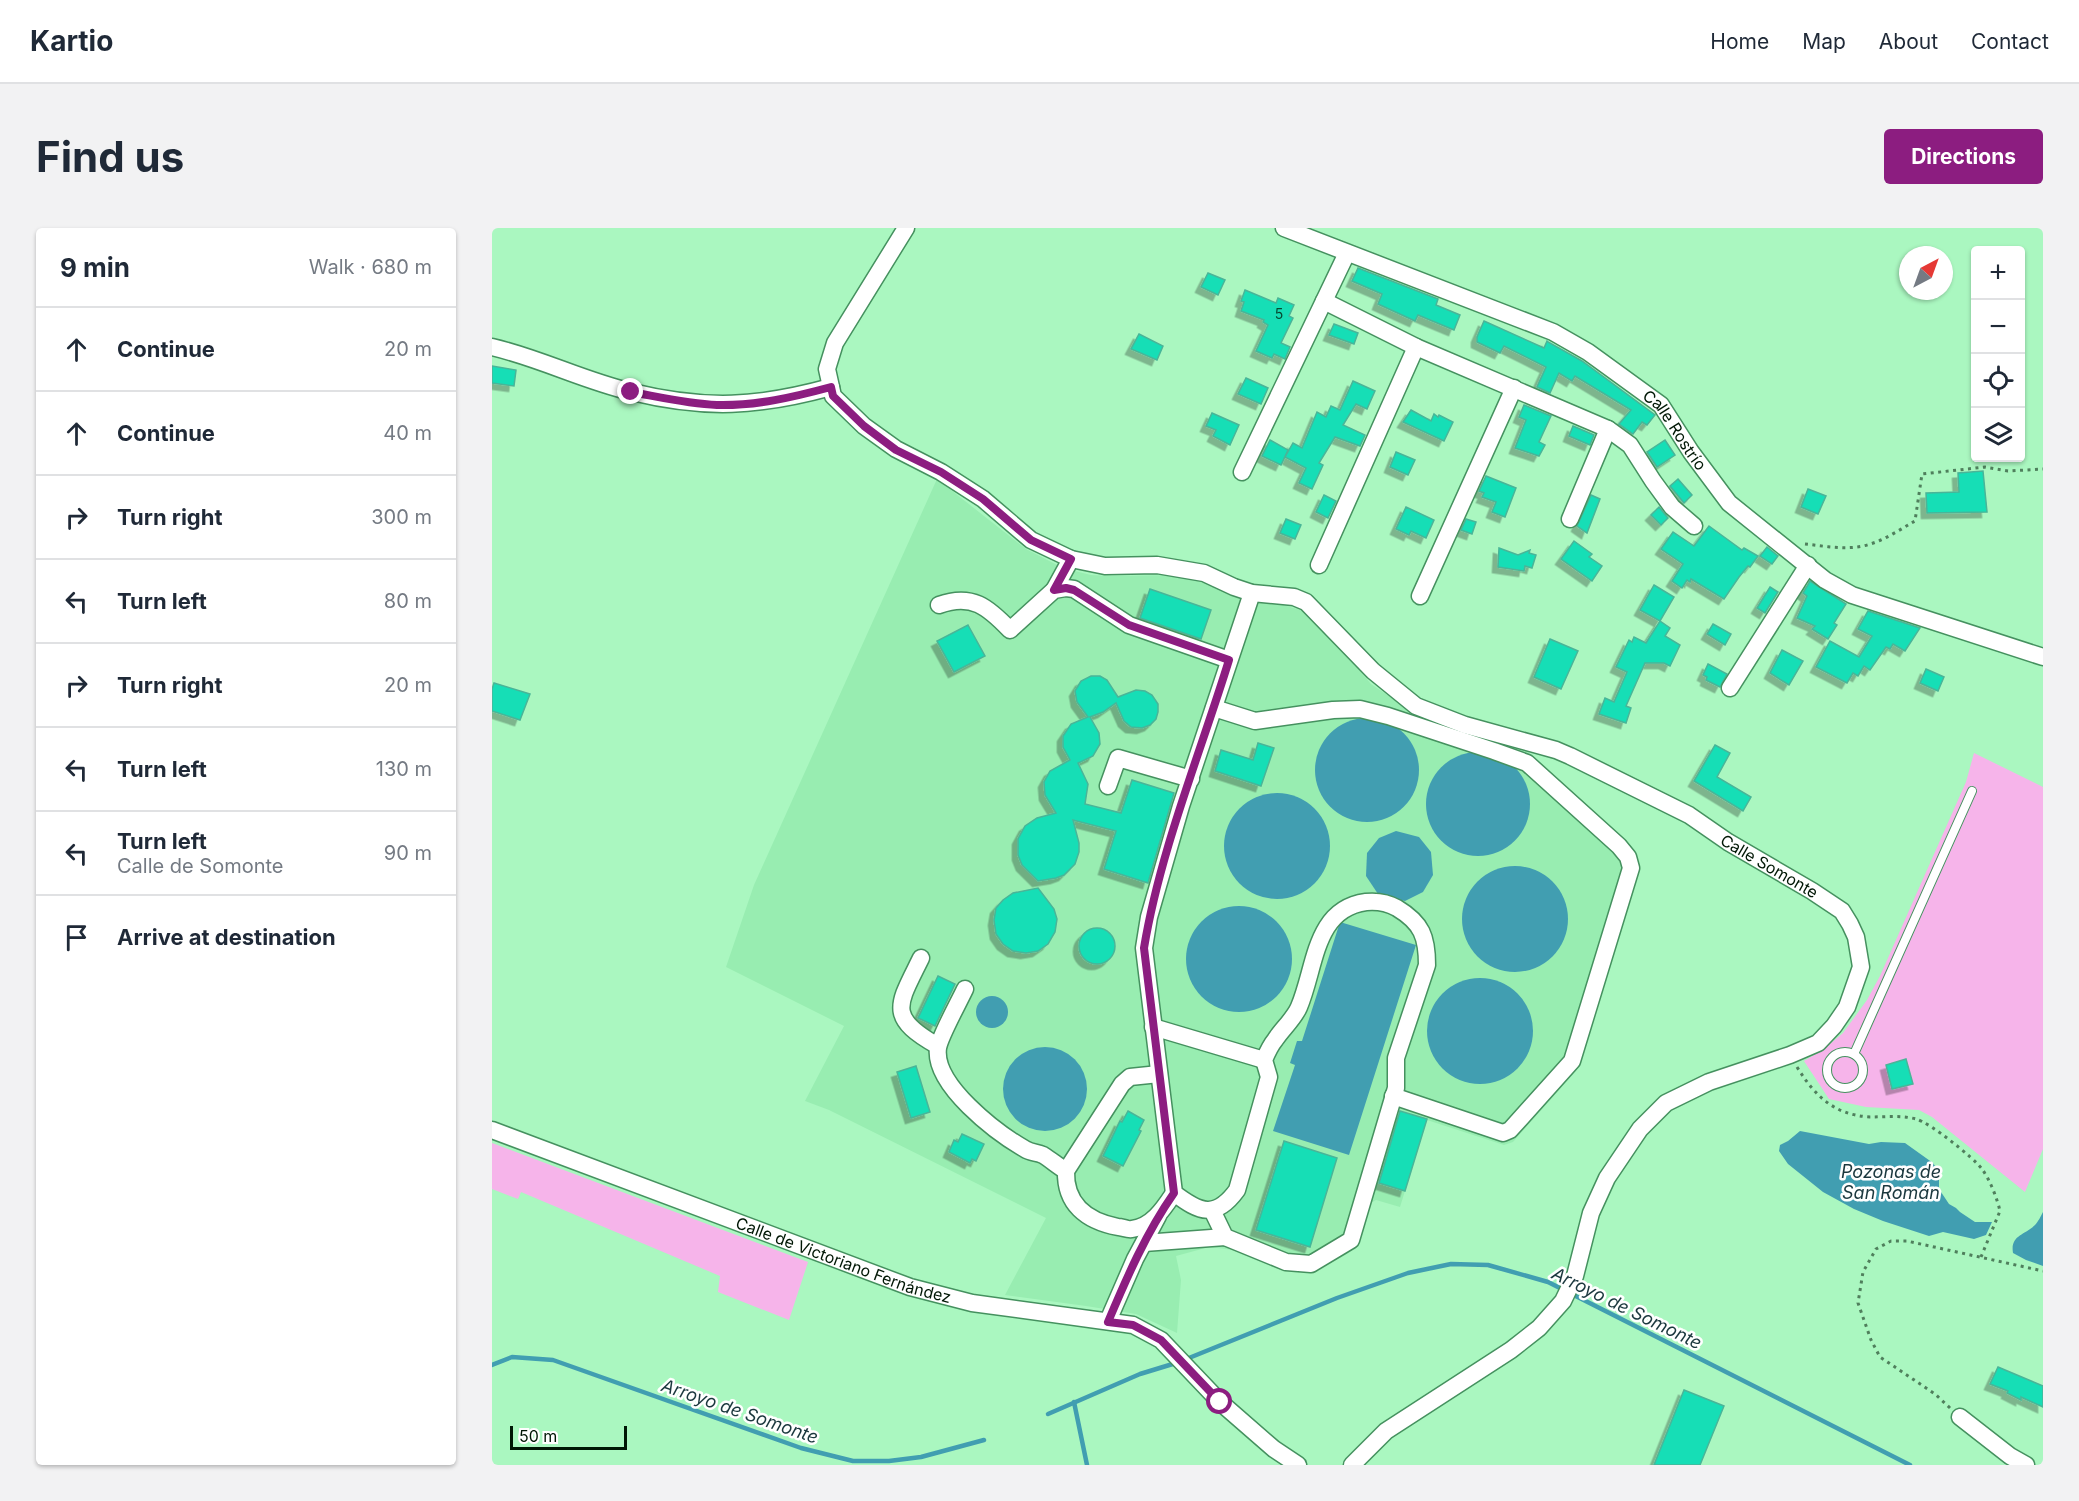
<!DOCTYPE html>
<html lang="en">
<head>
<meta charset="utf-8">
<style>
  body { margin:0; font-family:Inter,sans-serif; background:#f2f2f3; color:#1f2937 }
  .controls { position:absolute; right:18px; top:18px; display:grid; overflow:hidden; border-radius:6px; box-shadow:0 2px 4px #0004 }
  .controls button { width:54px; height:54px; display:grid; place-items:center; padding:0; border:0; border-bottom:2px solid #e0e1e3; background:#fff; color:#1f2937; font:30px sans-serif }
  .compass { position:absolute; left:1407px; top:18px; width:54px; height:54px; border-radius:50%; background:#fff; box-shadow:0 2px 4px #0004; rotate:41deg }
  .scale { position:absolute; left:18px; bottom:15px; width:117px; box-sizing:border-box; padding-left:6px; border:3px solid #001705; border-top:0; font-size:16px; line-height:21px; white-space:nowrap; color:#001705; -webkit-text-stroke:4px #fff; paint-order:stroke }
  .stop { position:absolute; width:18px; height:18px; margin:-14px; border:4px solid #8c1d80; border-radius:50%; background:#fff }
  .stop.end { background:#8c1d80; border-color:#fff; box-shadow:0 2px 6px #0008 }
  .list { margin:0; padding:0; list-style:none }
  h2 { display:flex; justify-content:space-between; align-items:center; height:78px; margin:0; padding:0 24px; font-size:26px }
  h2 small { font-size:20px; font-weight:400; color:#747a83 }
  .list li { display:grid; grid-template-columns:39px 1fr auto; gap:18px; align-items:center; box-sizing:border-box; height:84px; padding:0 24px; border-top:2px solid #e0e1e3 }
  .list b { display:block; font-size:22px; white-space:nowrap }
  .list p { margin:0; font-size:20px; white-space:nowrap; color:#747a83 }
  .list em { font-size:20px; font-style:normal; color:#747a83 }
  .icon { flex:none; width:33px; height:33px; fill:none; stroke:currentColor; stroke-width:2; stroke-linecap:round; stroke-linejoin:round }
  .map { position:relative; flex:none; width:1551px; height:1237px; overflow:hidden; border-radius:6px }
  header { display:flex; align-items:center; gap:36px; box-sizing:border-box; height:84px; padding:0 30px; background:#fff; border-bottom:2px solid #e0e1e3 }
  header strong { font-size:28px }
  nav { display:flex; gap:33px; margin-inline-start:auto; font-size:21px }
  .intro { display:flex; align-items:center; justify-content:space-between; box-sizing:border-box; height:144px; padding:0 36px }
  h1 { margin:0; font-size:42px }
  .button { padding:15px 27px; border-radius:6px; background:#8c1d80; color:#fff; font-size:21px; font-weight:700 }
  main { display:flex; gap:36px; padding:0 36px }
  aside { flex:1; background:#fff; border-radius:6px; box-shadow:0 2px 4px #0004 }
  .map>svg:first-child { display:block }
</style>
</head>
<body>
<header>
<strong>Kartio</strong>
<nav><a>Home</a><a>Map</a><a>About</a><a>Contact</a></nav>
</header>
<div class="intro"><h1>Find us</h1><a class="button">Directions</a></div>
<main>
<aside>
<h2>9 min<small>Walk · 680 m</small></h2>
<ul class="list">
<li><svg class="icon" aria-label="ahead" viewBox="0 0 24 24"><path d="M12 20V5M6 11l6-6 6 6"/></svg><div><b>Continue</b></div><em>20 m</em></li>
<li><svg class="icon" aria-label="ahead" viewBox="0 0 24 24"><path d="M12 20V5M6 11l6-6 6 6"/></svg><div><b>Continue</b></div><em>40 m</em></li>
<li><svg class="icon" aria-label="right" viewBox="0 0 24 24"><path d="M7 20v-9h11M14 6l5 5-5 5"/></svg><div><b>Turn right</b></div><em>300 m</em></li>
<li><svg class="icon" aria-label="left" viewBox="0 0 24 24"><path d="M17 20v-9H6M10 6l-5 5 5 5"/></svg><div><b>Turn left</b></div><em>80 m</em></li>
<li><svg class="icon" aria-label="right" viewBox="0 0 24 24"><path d="M7 20v-9h11M14 6l5 5-5 5"/></svg><div><b>Turn right</b></div><em>20 m</em></li>
<li><svg class="icon" aria-label="left" viewBox="0 0 24 24"><path d="M17 20v-9H6M10 6l-5 5 5 5"/></svg><div><b>Turn left</b></div><em>130 m</em></li>
<li><svg class="icon" aria-label="left" viewBox="0 0 24 24"><path d="M17 20v-9H6M10 6l-5 5 5 5"/></svg><div><b>Turn left</b><p>Calle de Somonte</p></div><em>90 m</em></li>
<li><svg class="icon" aria-label="arrive" viewBox="0 0 24 24"><path d="M6 21V4h12l-3 4 3 4H6"/></svg><div><b>Arrive at destination</b></div></li>
</ul>
</aside>
<div class="map">
<svg width="1551" height="1237" viewBox="0 0 1551 1237">
  <defs>
    <filter id="shadow"><feDropShadow dx="-5.5" dy="5.5" stdDeviation="0" flood-color="#0004"/></filter>
  </defs>
  <rect width="100%" height="100%" fill="#aaf7c0"/>
  <path fill="#98edb1" d="M445,251L534,321L571,340L599,347L620,348L683,347L715,354L815,384L837,406L879,456L922,485L964,504L1035,523L1140,624L1142,655L1084,843L1021,914L1012,917L935,892L908,979L884,972L877,976L864,1018L855,1026L822,1044H810L781,1036L741,1022L717,1019L684,1028L689,1052L685,1105L644,1086L594,1078L513,1067L554,990L337,882L313,873L352,798L234,739L262,657Z"/>
  <g fill="#f6b4ea">
    <path d="M1482,525L1551,559V921L1533,964L1440,889L1427,882L1374,879L1337,871L1312,833L1332,821L1351,805L1375,772L1388,748L1474,554Z"/>
    <path d="M0,915L316,1034L297,1092L226,1064L228,1048L29,964L26,971L0,961Z"/>
  </g>
  <g fill="#419eb1">
    <circle cx="875" cy="542" r="52"/>
    <circle cx="986" cy="576" r="52"/>
    <circle cx="785" cy="618" r="53"/>
    <path d="M904,603L927,609L939,624L941,647L931,664L913,673L886,666L874,648L875,625L887,610Z"/>
    <circle cx="1023" cy="691" r="53"/>
    <circle cx="747" cy="731" r="53"/>
    <path d="M848,694L924,717L857,927L781,903L803,837L798,835L805,813H810Z"/>
    <circle cx="988" cy="803" r="53"/>
    <circle cx="500" cy="784" r="16"/>
    <circle cx="553" cy="861" r="42"/>
    <path d="M1308,903L1377,916L1389,914L1413,915L1441,935L1447,944V961L1457,976L1464,980L1468,984L1483,994H1500L1494,1007L1482,1011L1451,1004L1437,1008L1391,993L1362,981L1331,964L1296,936L1287,923L1288,917L1296,913Z"/>
    <path d="M1551,984V1038L1534,1032L1521,1025C1518,1007 1533,1007 1543,997C1546,994 1549,988 1551,984Z"/>
  </g>
  <g fill="none" stroke-linecap="round" stroke-linejoin="round">
    <g stroke="#419eb1" stroke-width="4.5">
      <path d="M692,1132L845,1070L916,1045L959,1036L996,1037L1056,1054L1418,1237"/>
      <path d="M0,1137L20,1129L61,1132L309,1220L361,1233H397L429,1229L492,1212"/>
      <path d="M582,1174L595,1237"/>
      <path d="M556,1186L648,1146L684,1135"/>
    </g>
  </g>
  <g fill="#16deb6" stroke="#49b598" stroke-width="1.5" filter="url(#shadow)">
    <path d="M866,40L946,71L944,77L968,87L962,102L926,87L923,93L886,76L890,66L860,53Z"/>
    <path d="M716,45L733,52L726,67L709,59Z"/>
    <path d="M753,62L784,75L786,70L802,77L797,88L801,90L789,115L798,119L793,131L782,126L780,130L764,123L776,97L771,94L772,92L749,83L752,74L749,73Z"/>
    <path d="M992,93L1052,120L1055,113L1056,114L1090,133L1163,187L1155,197L1150,194L1141,206L1127,196L1139,182L1083,148L1080,153L1067,145L1058,165L1045,159L1054,139L1012,118L1008,125L985,114V109Z"/>
    <path d="M842,96L866,105L862,116L837,107Z"/>
    <path d="M647,106L671,118L665,132L639,121Z"/>
    <path d="M0,138L24,142L22,158L0,155Z"/>
    <path d="M754,150L776,160L769,176L746,166Z"/>
    <path d="M861,153L883,163L875,181L864,176L851,197L873,207L868,218L843,209L827,235L831,237L820,261L807,255L814,240L793,229L801,215L810,220L825,184L834,189L839,178L848,182Z"/>
    <path d="M1032,177L1059,188L1047,214L1053,217L1047,228L1023,220L1034,192L1027,189Z"/>
    <path d="M919,182L939,193L942,186L946,189L947,187L961,194L952,213L911,194Z"/>
    <path d="M720,185L747,197L738,217L721,208L724,202L714,198Z"/>
    <path d="M1081,198L1102,207L1098,217L1077,208Z"/>
    <path d="M778,212L796,222L789,237L770,228Z"/>
    <path d="M1173,212L1183,227L1165,239L1155,224Z"/>
    <path d="M904,224L923,232L916,247L898,239Z"/>
    <path d="M1491,243L1495,284L1435,285L1434,265L1467,264L1466,245Z"/>
    <path d="M994,248L1024,260L1013,289L1000,284L1004,274L990,269L992,265L987,263Z"/>
    <path d="M1186,251L1200,267L1192,275L1178,258Z"/>
    <path d="M1316,261L1334,268L1326,286L1309,279Z"/>
    <path d="M832,267L844,273L836,290L824,284Z"/>
    <path d="M1099,267L1108,271L1095,305L1085,298Z"/>
    <path d="M914,279L942,292L934,310L919,303L917,307L904,301Z"/>
    <path d="M1167,279L1176,290L1169,297L1159,287Z"/>
    <path d="M794,291L809,297L803,311L788,305Z"/>
    <path d="M974,291L984,294L980,306L969,302Z"/>
    <path d="M1217,298L1250,322L1252,320L1266,328L1258,339L1256,338L1247,349L1232,371L1199,351L1198,354L1195,352L1190,360L1180,353L1191,336L1169,321L1181,304L1202,318Z"/>
    <path d="M1082,313L1100,326L1097,329L1110,338L1100,353L1069,331Z"/>
    <path d="M1275,319L1286,328L1280,336L1268,328Z"/>
    <path d="M1007,320L1026,327L1038,322L1037,325L1044,327L1040,340L1033,338L1032,343L1006,339Z"/>
    <path d="M1318,353L1354,376L1342,395L1345,397L1336,411L1320,401L1323,398L1305,390L1315,368L1311,365Z"/>
    <path d="M1162,357L1182,369L1168,393L1148,382Z"/>
    <path d="M1278,359L1286,364L1273,385L1265,380Z"/>
    <path d="M658,361L719,382L709,411L648,390Z"/>
    <path d="M1376,383L1428,400L1413,423L1401,416L1398,421L1394,419L1378,442L1372,438L1366,448L1361,445L1355,455L1324,439L1338,413L1367,429L1380,408L1366,401Z"/>
    <path d="M1168,393L1178,400L1173,408L1188,417L1178,438L1172,435H1153L1134,478L1139,480L1134,495L1107,486L1113,470L1122,474L1135,444L1124,439L1137,412L1140,414L1142,409L1154,415Z"/>
    <path d="M1221,396L1239,406L1233,417L1215,406Z"/>
    <path d="M476,397L493,428L462,444L445,413Z"/>
    <path d="M1058,411L1086,423L1069,461L1042,449Z"/>
    <path d="M1290,422L1311,433L1297,457L1278,445Z"/>
    <path d="M1216,436L1235,446L1228,459L1214,452L1215,449L1211,447Z"/>
    <path d="M1434,441L1452,449L1446,463L1428,455Z"/>
    <path d="M599,448H608L615,452L626,469L644,462L653,463L660,467L666,476V484L664,491L658,497L650,500L639,499L632,493L624,475L611,484L598,489L607,505L608,516L601,528L586,535L596,556L593,576L629,585L640,552L682,565L656,655L612,641L624,603L581,592L587,615V624L583,636L572,647L564,650L546,653L530,637L526,627V611L533,598L545,590L564,585L553,567L552,554L558,543L578,532L571,519V508L579,496L596,489L585,474L583,463L589,453Z"/>
    <path d="M2,455L38,466L28,492L0,483V461Z"/>
    <path d="M766,515L782,520L769,558L723,543L729,522L761,532Z"/>
    <path d="M1223,517L1238,525L1225,549L1259,569L1251,583L1202,553Z"/>
    <path d="M546,660L562,681L565,691L563,704L556,716L546,723L534,725L521,723L511,716L504,706L502,692L504,680L511,672L521,665Z"/>
    <circle cx="605" cy="718" r="18"/>
    <path d="M446,748L463,756L443,798L426,790Z"/>
    <path d="M1414,831L1421,856L1400,861L1394,837Z"/>
    <path d="M424,838L438,884L419,890L405,844Z"/>
    <path d="M636,883L652,892L647,902L649,903L631,938L611,928L628,893L630,894Z"/>
    <path d="M908,883L935,891L913,963L887,955Z"/>
    <path d="M470,906L492,916L484,933L480,931L478,935L457,924L462,912L466,914Z"/>
    <path d="M792,913L845,930L818,1019L764,1002Z"/>
    <path d="M1506,1139L1551,1158V1179L1529,1169V1172L1515,1165L1516,1163L1498,1156Z"/>
    <path d="M1192,1162L1232,1178L1208,1237H1162Z"/>
  </g>
  <g fill="none" stroke-linecap="round" stroke-linejoin="round">
    <g stroke="#45915f" stroke-width="10">
      <g id="lane">
        <circle cx="1353" cy="842" r="18"/>
        <path d="M1362,826L1480,563"/>
      </g>
    </g>
    <g stroke="#45915f" stroke-width="19">
      <g id="street">
        <path id="s1" d="M414,0L343,115L335,141L341,168L372,198L404,221L449,244L491,271L539,312L579,331L613,338L665,337L712,345L742,359L760,365L802,369L814,374L881,443L924,478L973,497L1064,522L1078,528L1197,587L1236,614L1320,663L1350,683L1358,696L1364,709L1369,739L1355,779L1342,798L1326,815L1298,827L1217,854L1174,875L1148,901L1115,950L1099,985L1083,1048L1071,1073L1047,1100L1019,1122L894,1203L860,1237"/>
        <path id="s2" d="M792,0L1061,104L1096,124L1169,177L1199,224L1237,275L1333,352L1360,367L1551,429"/>
        <path d="M832,73L924,119L1116,201L1138,217L1161,253L1180,279L1202,298"/>
        <path d="M0,119C48,130 92,153 140,164C214,182 266,179 339,159"/>
        <path d="M750,244L855,25"/>
        <path d="M1078,291L1116,201"/>
        <path d="M827,337L924,119"/>
        <path d="M562,362L579,331"/>
        <path d="M928,368L1022,160"/>
        <path d="M447,377C480,365 496,379 518,402L562,362L574,360L582,361L637,397L737,432"/>
        <path d="M1238,460L1316,337"/>
        <path d="M722,480L763,493L841,482L868,481L896,488L1002,523L1035,535L1127,618L1136,629L1139,640L1080,833L1018,902L1011,905L901,868"/>
        <path d="M616,558L626,530L699,551"/>
        <path d="M429,730C406,777 394,789 446,818"/>
        <path d="M473,761C467,774 448,808 446,820C441,857 505,905 533,921C539,925 545,924 551,927C559,932 566,938 574,943"/>
        <path d="M661,799L772,832"/>
        <path d="M667,846L638,849L630,856L574,943C573,976 594,993 626,999C630,999 636,1002 640,1001C660,999 672,980 682,965"/>
        <path id="s3" d="M0,902L418,1059L480,1075L641,1097L669,1112L728,1174L782,1221L806,1237"/>
        <path d="M720,982L733,1009L794,1034L819,1036L859,1012L904,860V830L935,737C935,709 930,695 905,680C896,675 884,673 874,674C822,681 824,739 807,779C802,791 790,801 783,812C778,818 775,825 772,832L777,849L745,962C724,991 708,985 682,965L652,720L657,689L689,578L760,365"/>
        <path d="M652,1015L733,1009"/>
        <path d="M616,1093L643,1031L666,988"/>
        <path d="M1468,1189L1518,1228L1534,1237"/>
      </g>
    </g>
    <g stroke="#4f7f5c" stroke-width="3" stroke-dasharray="3 4.5" stroke-linecap="butt">
      <path d="M1313,316C1332,318 1352,322 1371,318C1390,314 1407,302 1423,293L1430,246L1493,239L1516,243L1551,241"/>
      <path d="M1305,839C1323,868 1342,887 1378,889C1393,889 1409,887 1424,891C1437,894 1482,930 1490,941C1498,952 1505,970 1508,983L1489,1029"/>
      <path d="M1458,1180L1443,1166L1388,1129L1379,1112L1366,1075L1371,1044L1384,1021L1399,1013H1415L1551,1043"/>
    </g>
    <use href="#lane" stroke="#fff" stroke-width="8"/>
    <use href="#street" stroke="#fff" stroke-width="16"/>
  </g>
  <g fill="none" stroke-linecap="round" stroke-linejoin="round">
    <path stroke="#8c1d80" stroke-width="8" d="M139,164C167,169 196,176 225,177C264,178 302,169 339,159L341,168L372,198L404,222L449,244L491,271L539,312L579,331L562,362L574,360L582,362L637,397L737,432C708,526 668,623 652,720L682,965C654,1005 635,1049 616,1094L641,1097L669,1112L728,1174"/>
  </g>
  <g text-anchor="middle" dominant-baseline="central" stroke-width="5" stroke-linejoin="round" paint-order="stroke">
    <g font-size="14" fill="#064931">
      <text x="787" y="85">5</text>
    </g>
    <g font-size="16" fill="#001705" stroke="#fff">
      <text stroke="none"><textPath href="#s2" startOffset="447">Calle Rostrío</textPath></text>
      <text stroke="none"><textPath href="#s1" startOffset="1264">Calle Somonte</textPath></text>
      <text stroke="none"><textPath href="#s3" startOffset="375">Calle de Victoriano Fernández</textPath></text>
    </g>
    <g font-size="18" font-style="italic" fill="#1b383e" stroke="#fff">
      <text x="1399" y="943">Pozonas de<tspan x="1399" dy="21">San Román</tspan></text>
      <text transform="translate(1135 1080) rotate(26)">Arroyo de Somonte</text>
      <text transform="translate(248 1183) rotate(19)">Arroyo de Somonte</text>
    </g>
  </g>
</svg>
<div class="controls">
<button>+</button>
<button>−</button>
<button><svg class="icon" aria-label="locate" viewBox="0 0 24 24"><circle cx="12" cy="12" r="6"/><path d="M12 2v4M12 18v4M2 12h4M18 12h4"/></svg></button>
<button><svg class="icon" aria-label="layers" viewBox="0 0 24 24"><path d="M12 4l9 5-9 5-9-5zM3 14l9 5 9-5"/></svg></button>
</div>
<svg class="compass" viewBox="-18 -18 36 36"><path d="M0-13l5 13h-10z" fill="#e53935"/><path d="M0 13l5-13h-10z" fill="#747a83"/></svg>
<div class="scale">50 m</div>
<div class="stop" style="left:728px;top:1174px"></div>
<div class="stop end" style="left:139px;top:164px"></div>
</div>
</main>
</body>
</html>
